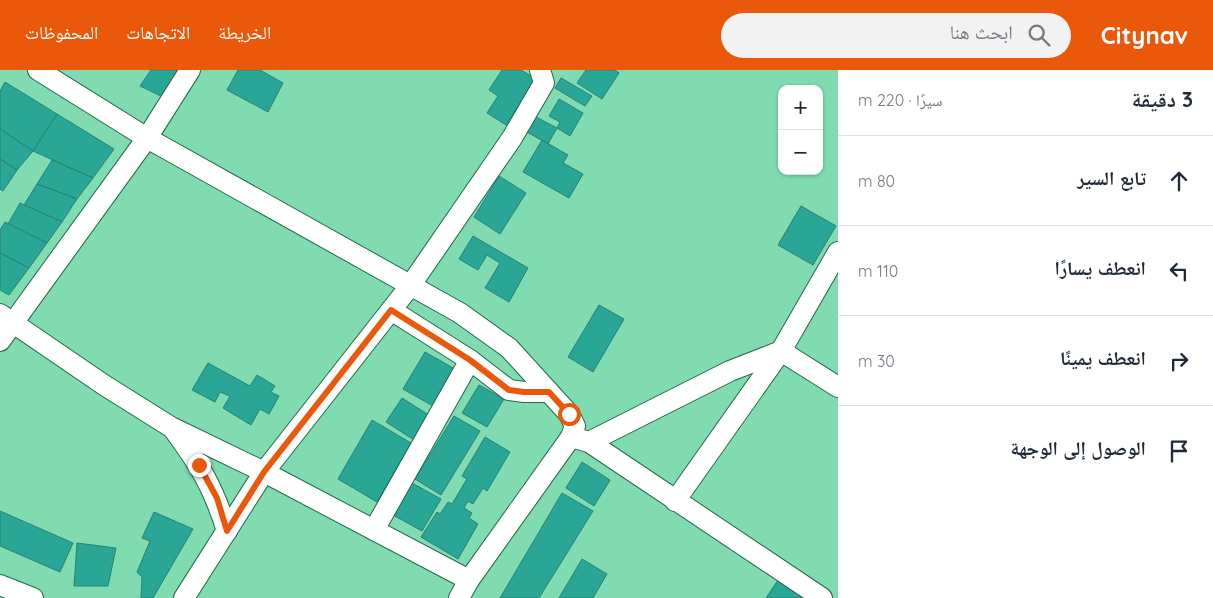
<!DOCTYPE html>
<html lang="ar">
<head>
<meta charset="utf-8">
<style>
  body { margin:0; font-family:Quicksand,"Noto Naskh Arabic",sans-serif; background:#f2f2f3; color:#1f2937; direction:rtl }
  .controls { position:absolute; right:15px; top:15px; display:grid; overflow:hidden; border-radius:10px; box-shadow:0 1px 4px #0004 }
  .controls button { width:45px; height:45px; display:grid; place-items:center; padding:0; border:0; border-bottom:1px solid #e0e1e3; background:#fff; color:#1f2937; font:25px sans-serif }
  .stop { position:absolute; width:15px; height:15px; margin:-11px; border:4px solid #ea580c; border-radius:50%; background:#fff }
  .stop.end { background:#ea580c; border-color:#fff; box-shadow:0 1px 5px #0008 }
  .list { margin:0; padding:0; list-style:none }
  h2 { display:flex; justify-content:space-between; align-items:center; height:65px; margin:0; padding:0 20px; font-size:21px }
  h2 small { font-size:16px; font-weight:400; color:#747a83 }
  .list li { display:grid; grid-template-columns:32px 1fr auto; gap:15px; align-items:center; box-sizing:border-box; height:90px; padding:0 20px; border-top:1px solid #e0e1e3 }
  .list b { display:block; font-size:19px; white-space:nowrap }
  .list em { font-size:16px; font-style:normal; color:#747a83 }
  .icon { flex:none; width:28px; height:28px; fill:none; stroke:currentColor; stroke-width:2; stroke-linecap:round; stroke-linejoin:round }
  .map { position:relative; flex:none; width:838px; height:528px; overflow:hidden; direction:ltr }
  header { display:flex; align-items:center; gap:30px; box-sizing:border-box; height:70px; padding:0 25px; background:#ea580c; color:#fff }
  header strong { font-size:24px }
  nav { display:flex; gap:28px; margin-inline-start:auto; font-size:18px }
  .search { width:350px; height:45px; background:#f2f2f3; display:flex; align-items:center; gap:12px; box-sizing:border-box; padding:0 18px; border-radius:28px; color:#747a83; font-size:19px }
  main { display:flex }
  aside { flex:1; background:#fff }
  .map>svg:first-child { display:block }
</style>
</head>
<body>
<header>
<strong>Citynav</strong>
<div class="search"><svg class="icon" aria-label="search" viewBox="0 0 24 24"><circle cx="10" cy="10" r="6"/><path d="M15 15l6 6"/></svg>ابحث هنا</div>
<nav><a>الخريطة</a><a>الاتجاهات</a><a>المحفوظات</a></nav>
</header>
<main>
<aside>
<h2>3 دقيقة<small>سيرًا · 220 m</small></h2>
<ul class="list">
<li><svg class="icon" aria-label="ahead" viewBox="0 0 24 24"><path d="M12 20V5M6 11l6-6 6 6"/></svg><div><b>تابع السير</b></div><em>80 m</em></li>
<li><svg class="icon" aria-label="left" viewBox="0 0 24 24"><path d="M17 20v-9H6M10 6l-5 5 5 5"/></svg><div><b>انعطف يسارًا</b></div><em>110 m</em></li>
<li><svg class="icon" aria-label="right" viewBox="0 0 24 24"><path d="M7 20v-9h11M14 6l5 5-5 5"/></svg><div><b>انعطف يمينًا</b></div><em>30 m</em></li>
<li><svg class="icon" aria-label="arrive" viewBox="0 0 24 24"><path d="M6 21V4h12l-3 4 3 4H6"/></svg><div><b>الوصول إلى الوجهة</b></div></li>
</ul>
</aside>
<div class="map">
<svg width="838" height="528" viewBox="0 0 838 528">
  <rect width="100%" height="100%" fill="#80dbb1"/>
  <g fill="#29a696" stroke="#278276">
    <path d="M151,0H179L161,26L140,16Z"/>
    <path d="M238,0H260L283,13L268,42L227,20Z"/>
    <path d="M502,0H521L536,9L506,55L487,43L498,26L489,20Z"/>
    <path d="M586,0H615L619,3L602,29L577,13Z"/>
    <path d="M561,8L592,26L585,36L555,18Z"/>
    <path d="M5,12L57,44L33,81L0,59V21Z"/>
    <path d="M559,29L583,43L570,66L557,58L560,52L549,46Z"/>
    <path d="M57,44L114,79L93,108L33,81Z"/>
    <path d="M536,47L557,58L548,74L527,62Z"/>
    <path d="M0,59L33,81L17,100L0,89Z"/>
    <path d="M542,70L568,85L563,93L583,104L569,128L523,102Z"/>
    <path d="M0,89L17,100L3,121L0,119Z"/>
    <path d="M52,90L93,108L77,129L37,114Z"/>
    <path d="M499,106L526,123L500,164L474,147Z"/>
    <path d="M37,114L77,129L62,152L24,135Z"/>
    <path d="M20,133L62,152L47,173L8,154Z"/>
    <path d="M801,136L836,156L813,195L778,175Z"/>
    <path d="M5,152L47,173L29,198L0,183V160Z"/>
    <path d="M473,166L528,198L509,232L485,218L500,193L487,185L478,200L459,189Z"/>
    <path d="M0,183L29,198L9,225L0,220Z"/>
    <path d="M599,235L624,249L593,302L568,287Z"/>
    <path d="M425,282L462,303L440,340L403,319Z"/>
    <path d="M208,293L250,316L257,305L275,316L271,322L279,326L269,344L260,339L251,355L223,338L230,326L220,322L215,332L192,320Z"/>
    <path d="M479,315L504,329L487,357L462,343Z"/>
    <path d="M402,328L432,347L417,372L386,352Z"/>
    <path d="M454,346L480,361L441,425L415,409Z"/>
    <path d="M372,350L411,373L377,432L338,409Z"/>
    <path d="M485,367L510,382L487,421L483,418L473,434L468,431L464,438L472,443L469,448L478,454L458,489L421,467L437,442L440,444L448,432L452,434L467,409L462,406Z"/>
    <path d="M582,392L610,410L594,436L566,418Z"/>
    <path d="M412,413L441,429L422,461L393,445Z"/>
    <path d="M562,423L593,441L539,528H500Z"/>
    <path d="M0,441L73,473L60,502L0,476Z"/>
    <path d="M154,442L193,459L153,528H141L142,507L137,502L150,471L142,468Z"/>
    <path d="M77,473L116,478L108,516H74Z"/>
    <path d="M582,489L607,504L593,528H559Z"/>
    <path d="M780,507L812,528H766Z"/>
  </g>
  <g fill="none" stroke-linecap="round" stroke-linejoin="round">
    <g stroke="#20684b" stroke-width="22">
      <g id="minor">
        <path d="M38,0L147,68L460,243L509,278L569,344L575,356L571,367L469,510L459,528"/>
        <path d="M391,240L470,290L509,320L524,322H549"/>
        <path d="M0,244L104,315L171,357L264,402L469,510"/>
        <path d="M0,271L147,68L190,0"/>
        <path d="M781,281L838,317"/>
        <path d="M174,360C200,395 214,419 227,461"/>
        <path d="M571,367L589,372L822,528"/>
        <path d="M589,372L730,301L781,281"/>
        <path d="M675,431L781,281L838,182"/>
        <path d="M374,460L470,290"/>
        <path d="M0,515L33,528"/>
        <path d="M184,528L264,402L410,216L512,68L544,13L540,0"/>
      </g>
    </g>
    <use href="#minor" stroke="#fff" stroke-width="20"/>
  </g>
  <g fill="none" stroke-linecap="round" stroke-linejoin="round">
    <path stroke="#ea580c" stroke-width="6" d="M199,395L217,428L227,461L264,402L391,240L470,290L509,320L524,322H549L569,344"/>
  </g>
</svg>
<div class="controls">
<button>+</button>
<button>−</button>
</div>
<div class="stop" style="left:569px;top:344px"></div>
<div class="stop end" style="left:199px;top:395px"></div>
</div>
</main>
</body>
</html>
